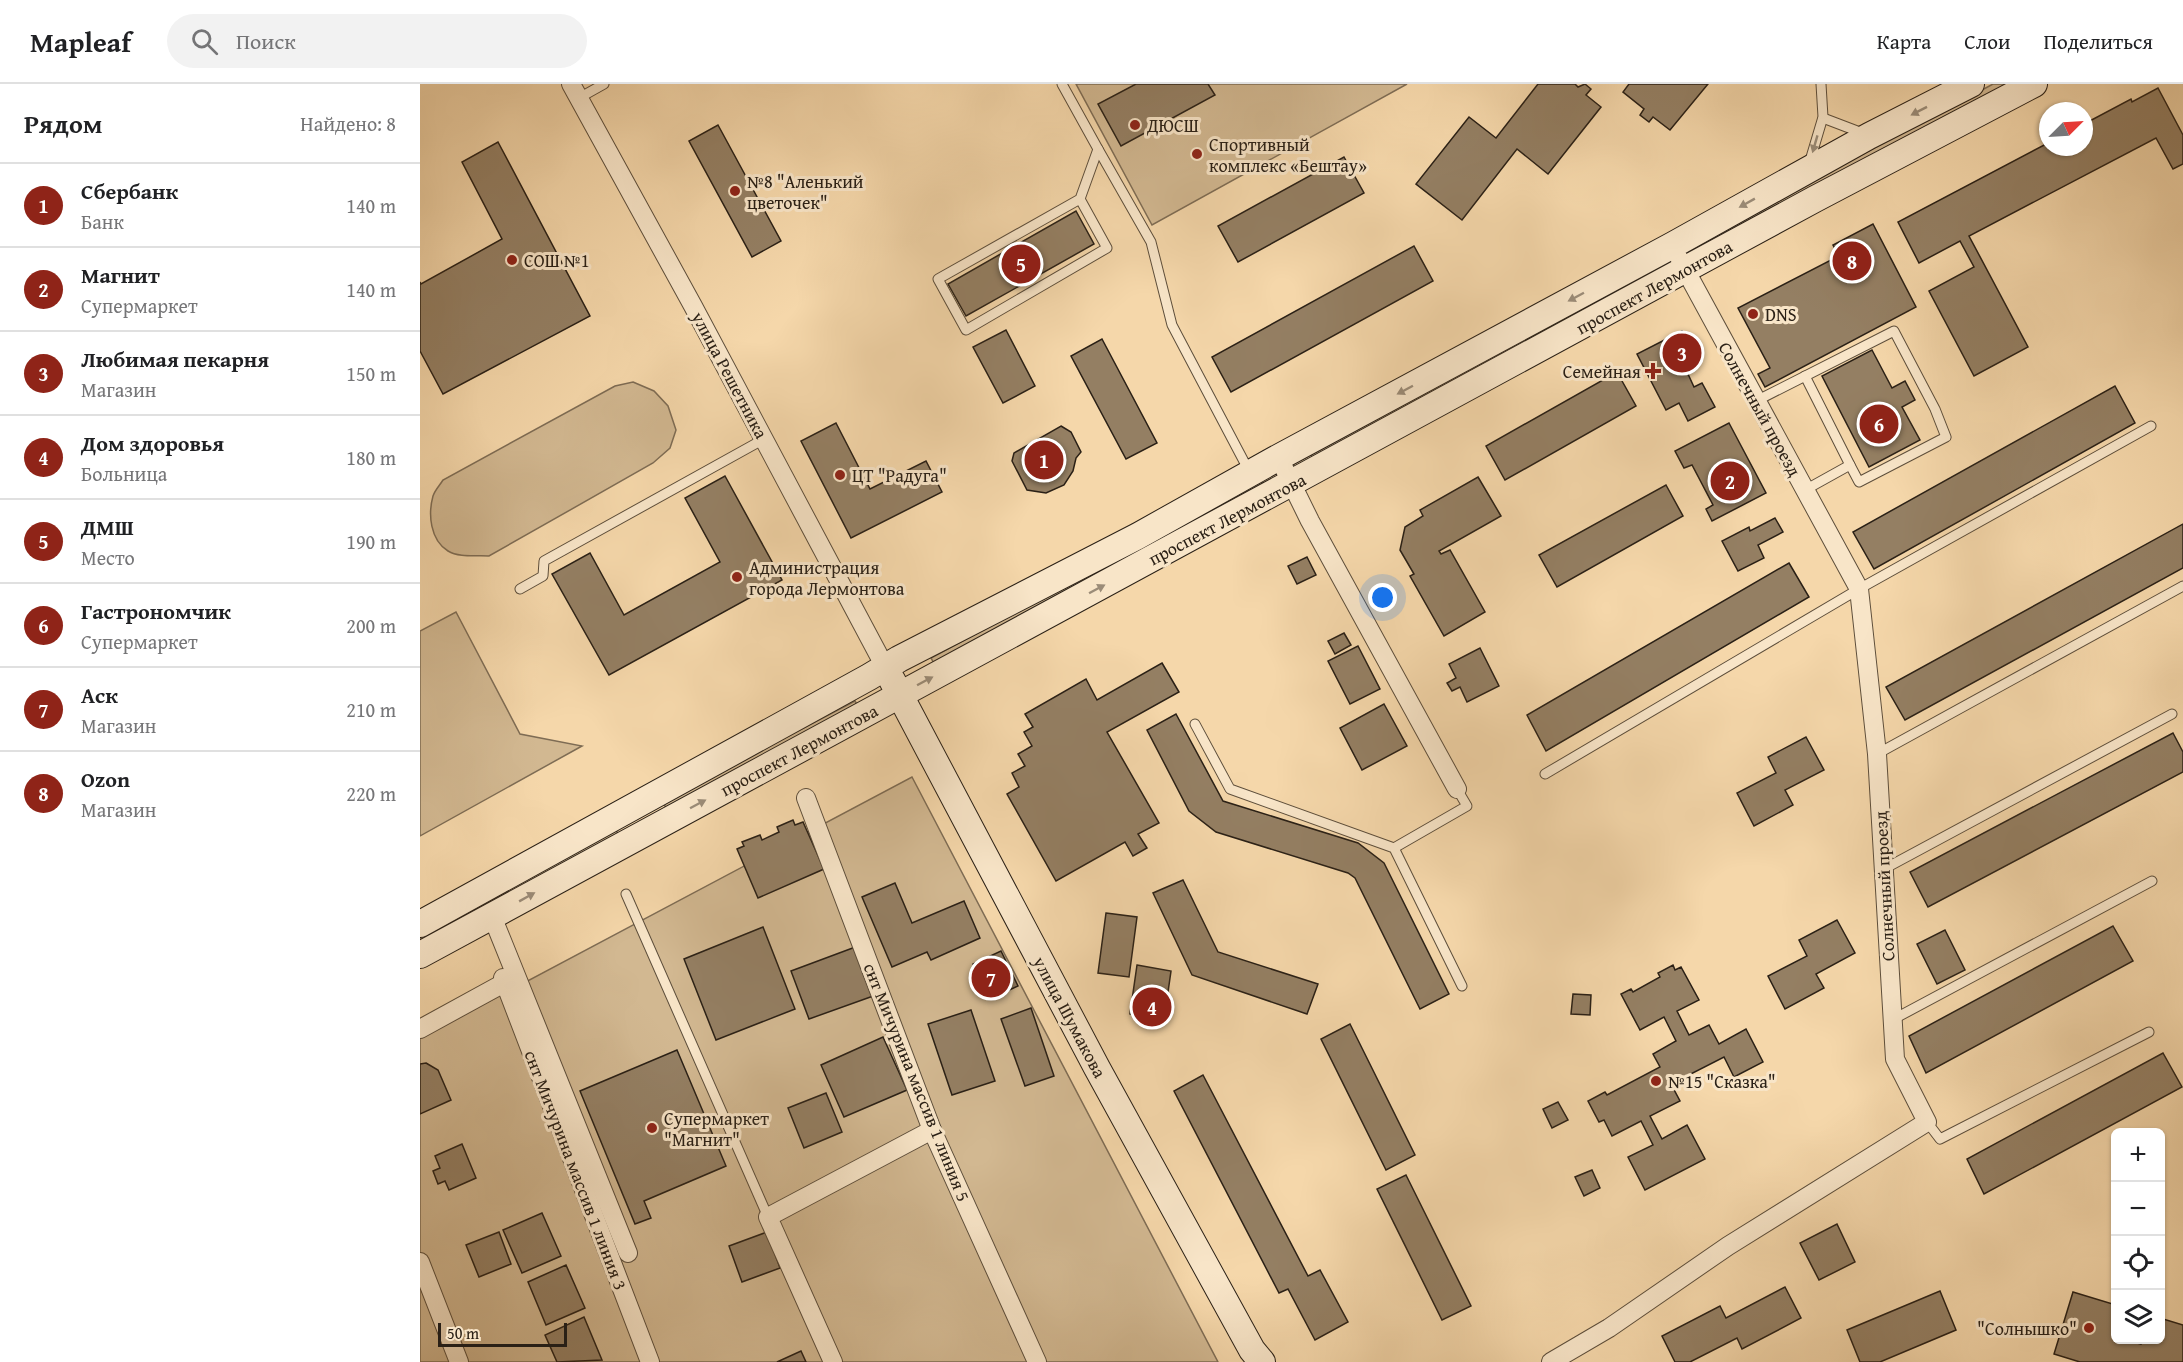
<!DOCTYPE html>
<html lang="ru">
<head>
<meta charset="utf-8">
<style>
  body { margin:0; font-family:"Gentium Book Plus",serif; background:#f2f2f2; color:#202124 }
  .controls { position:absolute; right:18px; bottom:18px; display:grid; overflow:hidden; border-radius:9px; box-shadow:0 2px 4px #0004 }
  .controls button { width:54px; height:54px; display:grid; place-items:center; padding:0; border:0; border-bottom:2px solid #e0e0e0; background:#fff; color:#202124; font:30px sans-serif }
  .compass { position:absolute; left:1619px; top:18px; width:54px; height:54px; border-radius:50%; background:#fff; box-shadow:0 2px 4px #0004; rotate:66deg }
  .scale { position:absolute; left:18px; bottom:15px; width:129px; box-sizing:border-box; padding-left:6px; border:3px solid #2a2016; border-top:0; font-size:16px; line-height:21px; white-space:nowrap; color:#2a2016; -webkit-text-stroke:4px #f8e5c8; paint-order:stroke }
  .you { position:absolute; left:963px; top:514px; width:21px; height:21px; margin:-15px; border:4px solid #fff; border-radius:50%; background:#1a73e8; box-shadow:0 0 0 9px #1a73e833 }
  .badge { display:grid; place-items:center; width:39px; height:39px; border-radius:50%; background:#8f2418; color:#fff; font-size:20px; font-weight:700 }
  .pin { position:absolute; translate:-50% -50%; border:3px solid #fff; box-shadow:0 2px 6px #0006 }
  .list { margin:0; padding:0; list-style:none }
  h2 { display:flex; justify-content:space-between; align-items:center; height:78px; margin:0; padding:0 24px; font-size:26px }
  h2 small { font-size:20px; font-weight:400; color:#757577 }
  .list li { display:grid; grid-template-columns:39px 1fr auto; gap:18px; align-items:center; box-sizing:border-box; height:84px; padding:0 24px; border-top:2px solid #e0e0e0 }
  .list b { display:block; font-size:22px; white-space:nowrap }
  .list p { margin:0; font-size:20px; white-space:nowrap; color:#757577 }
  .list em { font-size:20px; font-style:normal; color:#757577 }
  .icon { flex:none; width:33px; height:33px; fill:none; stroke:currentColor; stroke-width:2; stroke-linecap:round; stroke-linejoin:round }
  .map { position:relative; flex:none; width:1763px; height:1278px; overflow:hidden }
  header { display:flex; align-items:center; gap:36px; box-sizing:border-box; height:84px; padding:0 30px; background:#fff; border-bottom:2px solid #e0e0e0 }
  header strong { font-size:28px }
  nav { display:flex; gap:33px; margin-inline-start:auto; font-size:21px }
  .search { width:420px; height:54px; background:#f2f2f2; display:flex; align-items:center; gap:15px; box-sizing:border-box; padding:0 21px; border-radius:33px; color:#757577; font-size:22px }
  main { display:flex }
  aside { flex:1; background:#fff }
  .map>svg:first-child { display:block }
</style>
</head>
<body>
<header>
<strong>Mapleaf</strong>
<div class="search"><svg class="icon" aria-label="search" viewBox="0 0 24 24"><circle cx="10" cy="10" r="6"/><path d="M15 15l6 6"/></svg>Поиск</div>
<nav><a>Карта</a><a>Слои</a><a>Поделиться</a></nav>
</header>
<main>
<aside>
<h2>Рядом<small>Найдено: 8</small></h2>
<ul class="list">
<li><span class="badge">1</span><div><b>Сбербанк</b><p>Банк</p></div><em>140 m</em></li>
<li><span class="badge">2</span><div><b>Магнит</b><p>Супермаркет</p></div><em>140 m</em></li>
<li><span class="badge">3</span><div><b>Любимая пекарня</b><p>Магазин</p></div><em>150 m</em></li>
<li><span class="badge">4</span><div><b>Дом здоровья</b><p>Больница</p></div><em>180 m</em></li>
<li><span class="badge">5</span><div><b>ДМШ</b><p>Место</p></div><em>190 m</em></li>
<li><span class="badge">6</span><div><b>Гастрономчик</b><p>Супермаркет</p></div><em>200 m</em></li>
<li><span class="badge">7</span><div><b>Аск</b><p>Магазин</p></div><em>210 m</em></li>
<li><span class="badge">8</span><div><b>Ozon</b><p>Магазин</p></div><em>220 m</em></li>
</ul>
</aside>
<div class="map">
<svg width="1763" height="1278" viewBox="0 0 1763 1278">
  <rect width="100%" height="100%" fill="#f5d7aa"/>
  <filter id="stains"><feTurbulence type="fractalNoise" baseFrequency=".00333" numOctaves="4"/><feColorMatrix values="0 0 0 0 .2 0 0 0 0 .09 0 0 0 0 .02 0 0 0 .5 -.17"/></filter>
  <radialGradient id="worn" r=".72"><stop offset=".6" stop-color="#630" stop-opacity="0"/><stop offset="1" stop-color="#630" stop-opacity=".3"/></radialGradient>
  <g fill="#d2b891" stroke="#7e6c54" stroke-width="1.5">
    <path d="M656,0H987L732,141Z"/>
    <path d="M1573,0H1589L1274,167L1272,162Z"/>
    <path d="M1238,180L1240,186L893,375L890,369Z"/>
    <path d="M213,298L234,307L248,322L256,346L250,364L233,379L69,472C57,471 39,474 28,467C10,456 8,430 13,412C15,406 20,401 23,396L195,302Z"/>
    <path d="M841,396L844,401L515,581L511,574Z"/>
    <path d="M36,528L100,650L162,662L0,752V547Z"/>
    <path d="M435,617L438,622L247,726L243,718Z"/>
    <path d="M492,693L798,1278H0V954Z"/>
    <path d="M195,745L199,751L0,860V852Z"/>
  </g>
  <g fill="#947f63" stroke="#2a2016" stroke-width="1.5">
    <path d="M716,0H788L795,11L701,62L678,20Z"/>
    <path d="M1118,0H1155L1158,3L1165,0L1171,5L1166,11L1181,23L1128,90L1097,65L1042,136L996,100L1049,33L1076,54Z"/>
    <path d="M1209,0H1288L1250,46L1233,33L1229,38L1220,31L1224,25L1203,8Z"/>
    <path d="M1738,4L1763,51V80L1753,85L1736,54L1549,152L1608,263L1554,292L1509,207L1554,183L1540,157L1499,179L1478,138L1628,59V63H1664V40L1711,15L1712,18Z"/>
    <path d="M298,41L361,157L332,173L269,57Z"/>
    <path d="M78,58L170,232L23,310L0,267V198L1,200L82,155L42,78Z"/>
    <path d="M924,73L944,109L818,178L798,142Z"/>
    <path d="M656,127L674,160L546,232L528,200Z"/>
    <path d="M1453,140L1496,223L1345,303L1338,290L1350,284L1318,224L1419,172L1413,161Z"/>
    <path d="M994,162L1013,197L811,308L792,273Z"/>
    <path d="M586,246L615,302L583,319L553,263Z"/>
    <path d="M1262,247L1276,273L1266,278L1271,288L1268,290L1274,303L1282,299L1295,323L1268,337L1259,319L1246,326L1217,270Z"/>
    <path d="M682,255L737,359L706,375L651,272Z"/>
    <path d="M1452,266L1472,304L1485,297L1495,316L1482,323L1500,356L1449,383L1402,292Z"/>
    <path d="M1197,288L1216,322L1085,396L1066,362Z"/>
    <path d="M1695,302L1715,339L1454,485L1433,448Z"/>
    <path d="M416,339L450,405L506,377L522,408L431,454L381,357Z"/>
    <path d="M1309,339L1346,409L1292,437L1286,425L1293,421L1272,381L1264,384L1255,367Z"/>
    <path d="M641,342L651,348L661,368L656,374L653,387L644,401L626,409L607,406L592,377L594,369Z"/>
    <path d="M305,392L362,496L189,591L132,490L170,469L204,531L300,478L265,414Z"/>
    <path d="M1058,393L1081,432L1019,467L1021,470L1030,466L1065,528L1024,552L990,492L994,490L980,466L985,443L1003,432L1000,426Z"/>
    <path d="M1246,401L1263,432L1137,503L1119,471Z"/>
    <path d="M1355,434L1363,448L1338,461L1344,474L1318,487L1302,457L1329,443L1330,447Z"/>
    <path d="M1763,440V484L1485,636L1466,603Z"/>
    <path d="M887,473L896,491L877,500L868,482Z"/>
    <path d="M1369,479L1389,513L1126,667L1107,631Z"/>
    <path d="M924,549L931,561L915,570L908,557Z"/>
    <path d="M938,562L960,605L930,620L908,577Z"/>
    <path d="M1060,564L1079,602L1047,618L1040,603L1032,607L1027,599L1036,594L1029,580Z"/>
    <path d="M742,579L759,608L687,648L739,739L718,750L727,764L713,772L705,758L636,797L587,710L599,703L592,689L605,682L598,670L612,662L604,648L613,643L605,630L666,595L677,616Z"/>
    <path d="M964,620L987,662L942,686L920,644Z"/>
    <path d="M756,630L803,717L938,759L964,779L1029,910L1000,925L935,794L928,789L796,748L769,727L727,646Z"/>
    <path d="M1753,649L1763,668V688L1508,823L1490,788Z"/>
    <path d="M1386,653L1404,686L1365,706L1373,721L1334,742L1317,709L1356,689L1348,673Z"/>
    <path d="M373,736L375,741L383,738L404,785L338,814L317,765L324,762L322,758L340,751L342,756L359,748L357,743Z"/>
    <path d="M763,796L798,868L898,900L887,930L772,891L733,809Z"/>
    <path d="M475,799L492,839L544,817L560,854L511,876L507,868L472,883L442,813Z"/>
    <path d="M686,829L717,833L709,893L678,889Z"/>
    <path d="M1417,836L1435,869L1396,890L1404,904L1365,925L1348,892L1387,872L1379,856Z"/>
    <path d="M1693,842L1713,877L1506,989L1489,952Z"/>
    <path d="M343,843L375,925L296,956L264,875Z"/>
    <path d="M1525,846L1545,886L1517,900L1497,860Z"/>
    <path d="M438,862L456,911L389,935L371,887Z"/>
    <path d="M581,867L598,902L570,915L553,880Z"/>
    <path d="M717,881L751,887L744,936L710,930Z"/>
    <path d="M1253,881L1255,886L1261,883L1279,916L1257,927L1269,951L1289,941L1299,960L1326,945L1343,978L1314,993L1304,973L1251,1000L1260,1017L1230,1032L1242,1055L1267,1041L1285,1075L1225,1106L1208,1073L1233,1061L1221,1037L1192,1052L1184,1036L1179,1038L1168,1017L1185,1008L1187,1011L1240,983L1233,970L1256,957L1244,933L1220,946L1201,910L1211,905L1213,908L1240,893L1238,889Z"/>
    <path d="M1153,910L1171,911L1170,931L1151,930Z"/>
    <path d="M611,924L634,992L605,1002L581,935Z"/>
    <path d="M551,926L575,997L532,1011L508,940Z"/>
    <path d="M930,940L995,1071L966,1086L901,955Z"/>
    <path d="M463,953L487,1006L424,1033L401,981Z"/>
    <path d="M257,966L306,1082L224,1117L231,1134L215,1140L160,1007Z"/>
    <path d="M1743,969L1762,1003L1564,1110L1547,1075Z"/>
    <path d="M6,979L18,986L31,1016L0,1030V980Z"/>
    <path d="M783,991L888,1192L900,1186L928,1238L895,1256L868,1205L859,1209L754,1007Z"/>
    <path d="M406,1009L422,1048L384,1064L368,1024Z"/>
    <path d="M1138,1018L1148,1036L1132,1044L1123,1025Z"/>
    <path d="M42,1060L56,1094L29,1106L25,1097L18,1100L13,1087L20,1084L15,1072Z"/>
    <path d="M1172,1086L1180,1104L1164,1112L1155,1093Z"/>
    <path d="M986,1091L1051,1222L1022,1236L957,1105Z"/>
    <path d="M122,1129L141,1172L102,1189L83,1146Z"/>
    <path d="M1417,1140L1435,1178L1399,1196L1380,1159Z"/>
    <path d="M79,1148L91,1180L59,1193L46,1161Z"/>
    <path d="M347,1148L360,1184L322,1198L309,1162Z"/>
    <path d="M146,1181L165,1224L126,1241L108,1198Z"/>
    <path d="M1365,1203L1381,1234L1322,1265L1317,1254L1270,1278H1255L1242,1252L1300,1222L1306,1234Z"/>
    <path d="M1520,1207L1536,1246L1460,1278H1440L1427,1246Z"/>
    <path d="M1653,1208L1696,1221V1256H1706L1721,1260L1723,1256H1740V1234L1763,1241V1278H1660L1634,1270Z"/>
    <path d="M164,1233L182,1276L137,1278L125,1251Z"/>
    <path d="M381,1267L386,1278H357Z"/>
  </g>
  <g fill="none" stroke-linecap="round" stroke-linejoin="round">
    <g stroke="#5d4e3b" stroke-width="11">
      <g id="lane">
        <path d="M642,0L678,65L660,115L518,195L546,246L687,164L660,115"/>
        <path d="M159,14L184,0"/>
        <path d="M1403,34L1445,50"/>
        <path d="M678,65L731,158L752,241L829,387"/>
        <path d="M1389,80L1403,33L1401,0"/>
        <path d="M1385,292L1430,381"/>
        <path d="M1336,317L1474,247L1515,325L1526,353L1439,398L1430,381L1385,406"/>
        <path d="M100,505L123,492L124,477L344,355"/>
        <path d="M775,640L810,705L974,764L1042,902"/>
        <path d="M1457,670L1763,502"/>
        <path d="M1125,690L1439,505L1731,342"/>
        <path d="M974,764L1047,722L1037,705"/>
        <path d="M1464,785L1752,630"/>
        <path d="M206,810L348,1133"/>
        <path d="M1472,936L1732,797"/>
        <path d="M1507,1038L1520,1055L1729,948"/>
      </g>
    </g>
    <g stroke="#5d4e3b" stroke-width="20">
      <g id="street">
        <path d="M151,0L273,222L465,583"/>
        <path d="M859,374L890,437L1037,705"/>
        <path d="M386,714L512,1046L617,1278"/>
        <path d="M72,832L208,1169"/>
        <path d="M83,894L230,1278"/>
        <path d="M0,945L84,899"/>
        <path d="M0,1178L39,1278"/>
        <path d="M413,1278L348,1133L512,1046"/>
        <path d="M1131,1278L1189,1244L1308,1162L1507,1038L1475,975L1457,670L1439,505L1260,176"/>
      </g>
    </g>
    <g stroke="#2a2016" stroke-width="28">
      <g id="secondary">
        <path d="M472,596L677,984L832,1266L842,1278"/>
        <path d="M0,840L449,593L479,575L718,452L852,377L1253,161L1449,52L1551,0"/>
        <path d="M0,871L1395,115L1614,0"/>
      </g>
    </g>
    <use href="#lane" stroke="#f8e5c8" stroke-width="9"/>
    <use href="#street" stroke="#f8e5c8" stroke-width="18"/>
    <use href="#secondary" stroke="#f8e5c8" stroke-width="26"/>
  </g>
  <defs><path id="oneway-solid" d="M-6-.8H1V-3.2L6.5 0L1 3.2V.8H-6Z" transform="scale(1.5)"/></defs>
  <g fill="#9b8c78">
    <use href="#oneway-solid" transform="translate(1499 27) rotate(153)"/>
    <use href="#oneway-solid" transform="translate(1395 60) rotate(106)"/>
    <use href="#oneway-solid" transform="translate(1327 119) rotate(151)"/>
    <use href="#oneway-solid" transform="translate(1156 213) rotate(152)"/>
    <use href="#oneway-solid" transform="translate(985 306) rotate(152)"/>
    <use href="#oneway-solid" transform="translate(677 505) rotate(-28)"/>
    <use href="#oneway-solid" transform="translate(505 597) rotate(-28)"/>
    <use href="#oneway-solid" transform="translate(278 720) rotate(-28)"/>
    <use href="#oneway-solid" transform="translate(107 813) rotate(-29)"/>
  </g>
  <g fill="#8f2418" stroke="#f8e5c8" stroke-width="2">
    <circle cx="715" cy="41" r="6"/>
    <circle cx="777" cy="70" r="6"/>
    <circle cx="315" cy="107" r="6"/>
    <circle cx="92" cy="176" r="6"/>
    <circle cx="1333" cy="230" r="6"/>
    <path d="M1230 278h6v6h6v6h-6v6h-6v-6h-6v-6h6z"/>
    <circle cx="420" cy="391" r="6"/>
    <circle cx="317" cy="493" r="6"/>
    <circle cx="1236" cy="997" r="6"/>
    <circle cx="232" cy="1044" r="6"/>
    <circle cx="1669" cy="1244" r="6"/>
  </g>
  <g text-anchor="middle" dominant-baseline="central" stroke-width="6" stroke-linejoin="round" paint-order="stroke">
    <g font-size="18" fill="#2a2016" stroke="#f8e5c8" text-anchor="start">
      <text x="727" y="41">ДЮСШ</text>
      <text x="789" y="60">Спортивный<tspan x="789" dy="21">комплекс «Бештау»</tspan></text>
      <text x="327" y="97">№8 "Аленький<tspan x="327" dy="21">цветочек"</tspan></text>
      <text x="104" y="176">СОШ №1</text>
      <text x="1345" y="230">DNS</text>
      <text x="1221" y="287" text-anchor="end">Семейная</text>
      <text x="432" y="391">ЦТ "Радуга"</text>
      <text x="329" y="483">Администрация<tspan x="329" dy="21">города Лермонтова</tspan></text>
      <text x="1248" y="997">№15 "Сказка"</text>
      <text x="244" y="1034">Супермаркет<tspan x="244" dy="21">"Магнит"</tspan></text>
      <text x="1657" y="1244" text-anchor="end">"Солнышко"</text>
    </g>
    <g font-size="18" fill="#2a2016" stroke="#f8e5c8">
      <text transform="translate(1234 203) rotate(-29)">проспект Лермонтова</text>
      <text transform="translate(310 291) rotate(62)">улица Решетника</text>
      <text transform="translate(1340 325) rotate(61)">Солнечный проезд</text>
      <text transform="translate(807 435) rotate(-28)">проспект Лермонтова</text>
      <text transform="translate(379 666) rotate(-28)">проспект Лермонтова</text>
      <text transform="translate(1464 802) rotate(-93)">Солнечный проезд</text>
      <text transform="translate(650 933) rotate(62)">улица Шумакова</text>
      <text transform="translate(497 998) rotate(68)">снт Мичурина массив 1 линия 5</text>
      <text transform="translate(156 1086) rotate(69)">снт Мичурина массив 1 линия 3</text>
    </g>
  </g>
  <rect width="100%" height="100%" filter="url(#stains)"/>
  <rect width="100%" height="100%" fill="url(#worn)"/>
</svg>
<div class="controls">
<button>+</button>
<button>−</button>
<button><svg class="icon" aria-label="locate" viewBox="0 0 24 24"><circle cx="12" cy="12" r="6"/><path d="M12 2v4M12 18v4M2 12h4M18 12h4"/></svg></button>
<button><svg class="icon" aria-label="layers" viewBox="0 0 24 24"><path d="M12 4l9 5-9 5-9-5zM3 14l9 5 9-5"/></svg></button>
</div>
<svg class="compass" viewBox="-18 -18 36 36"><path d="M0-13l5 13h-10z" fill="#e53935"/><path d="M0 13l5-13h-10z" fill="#757577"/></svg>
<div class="scale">50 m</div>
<div class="you"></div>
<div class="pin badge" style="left:624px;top:376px">1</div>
<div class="pin badge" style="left:1310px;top:397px">2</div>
<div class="pin badge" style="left:1262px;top:269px">3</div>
<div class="pin badge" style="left:732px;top:923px">4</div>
<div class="pin badge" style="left:601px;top:180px">5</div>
<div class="pin badge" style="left:1459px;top:340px">6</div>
<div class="pin badge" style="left:571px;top:894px">7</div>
<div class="pin badge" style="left:1432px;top:177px">8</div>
</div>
</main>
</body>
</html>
